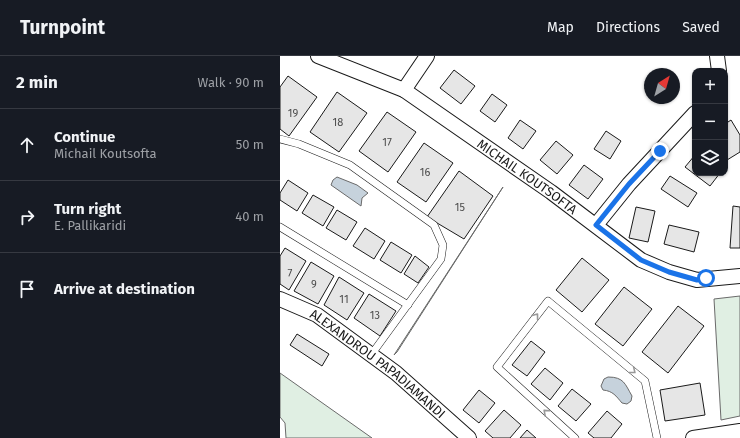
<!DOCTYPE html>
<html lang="en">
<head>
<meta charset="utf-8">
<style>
  body { margin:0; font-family:"Fira Sans",sans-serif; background:#242831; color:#f1f3f6 }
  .controls { position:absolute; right:12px; top:12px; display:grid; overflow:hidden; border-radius:8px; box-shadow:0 1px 3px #0004 }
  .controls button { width:36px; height:36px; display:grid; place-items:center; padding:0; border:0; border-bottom:1px solid #363941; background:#171b24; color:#f1f3f6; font:20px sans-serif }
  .compass { position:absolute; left:364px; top:12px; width:36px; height:36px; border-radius:50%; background:#171b24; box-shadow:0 1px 3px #0004; rotate:37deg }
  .stop { position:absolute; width:12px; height:12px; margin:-9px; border:3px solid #1a73e8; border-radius:50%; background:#fff }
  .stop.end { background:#1a73e8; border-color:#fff; box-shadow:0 1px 4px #0008 }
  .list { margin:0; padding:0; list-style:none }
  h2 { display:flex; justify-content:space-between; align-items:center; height:52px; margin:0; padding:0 16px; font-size:17px }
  h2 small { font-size:13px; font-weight:400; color:#9ea1a6 }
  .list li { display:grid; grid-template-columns:26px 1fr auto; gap:12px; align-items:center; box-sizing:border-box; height:72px; padding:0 16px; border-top:1px solid #363941 }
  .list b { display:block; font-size:15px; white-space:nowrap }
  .list p { margin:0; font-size:13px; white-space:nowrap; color:#9ea1a6 }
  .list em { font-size:13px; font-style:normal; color:#9ea1a6 }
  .icon { flex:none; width:22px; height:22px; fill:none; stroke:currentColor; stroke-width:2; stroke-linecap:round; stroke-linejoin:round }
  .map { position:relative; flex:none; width:460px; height:382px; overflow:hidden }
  header { display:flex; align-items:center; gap:24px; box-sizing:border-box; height:56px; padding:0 20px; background:#171b24; border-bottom:1px solid #363941 }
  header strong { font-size:19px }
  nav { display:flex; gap:22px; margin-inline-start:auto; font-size:14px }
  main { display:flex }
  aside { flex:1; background:#171b24 }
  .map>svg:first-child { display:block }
</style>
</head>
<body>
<header>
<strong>Turnpoint</strong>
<nav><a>Map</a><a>Directions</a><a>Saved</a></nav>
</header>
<main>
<aside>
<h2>2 min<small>Walk · 90 m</small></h2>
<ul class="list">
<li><svg class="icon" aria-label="ahead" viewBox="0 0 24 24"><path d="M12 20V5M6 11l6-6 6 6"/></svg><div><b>Continue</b><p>Michail Koutsofta</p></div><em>50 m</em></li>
<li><svg class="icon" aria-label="right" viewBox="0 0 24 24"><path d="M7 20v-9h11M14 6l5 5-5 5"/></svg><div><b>Turn right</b><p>E. Pallikaridi</p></div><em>40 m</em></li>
<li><svg class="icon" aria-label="arrive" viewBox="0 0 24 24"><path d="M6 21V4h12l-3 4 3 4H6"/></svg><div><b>Arrive at destination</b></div></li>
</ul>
</aside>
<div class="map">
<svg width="460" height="382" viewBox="0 0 460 382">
  <rect width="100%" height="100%" fill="#fff"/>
  <g fill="#e0efe3" stroke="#6a6a6a">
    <path d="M223,131L117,296L114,299Z"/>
    <path d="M460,240V360L441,364L434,243Z"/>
    <path d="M0,317L92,382H6L5,367L0,361Z"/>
  </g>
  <g fill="#c6d2dc" stroke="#6a6a6a">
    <path d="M57,121L77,129L88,137L82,142L81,150L51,129L53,124Z"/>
    <path d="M328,321C344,321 345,328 352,340L351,345L347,348L342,347C336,340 333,335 323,334L321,330L324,323Z"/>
  </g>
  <g fill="#e6e6e6" stroke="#1a1a1a">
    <path d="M174,14L195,30L181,48L160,32Z"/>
    <path d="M8,20L37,41L9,80L0,73V31Z"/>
    <path d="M57,36L87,57L59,96L30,76Z"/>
    <path d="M212,38L227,49L215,66L200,55Z"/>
    <path d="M107,56L136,76L108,116L79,95Z"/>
    <path d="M240,64L256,75L243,93L228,82Z"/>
    <path d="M451,64L460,79V96L447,104L445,101V68Z"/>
    <path d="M326,75L341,85L330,103L314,93Z"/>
    <path d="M276,85L293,99L277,118L260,104Z"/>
    <path d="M144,87L173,107L146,146L117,126Z"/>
    <path d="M415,99V117H440L430,130L405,111Z"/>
    <path d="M304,109L323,123L308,143L289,129Z"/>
    <path d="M179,115L213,140L184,183L147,161Z"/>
    <path d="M390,120L417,137L408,151L381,133Z"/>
    <path d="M8,124L28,137L17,155L0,144V137Z"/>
    <path d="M33,139L54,151L43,170L22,157Z"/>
    <path d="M453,150L460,151V192H450Z"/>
    <path d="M356,151L375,155L368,186L349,182Z"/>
    <path d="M57,154L77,166L66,184L46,172Z"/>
    <path d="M389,169L419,176L414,196L384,188Z"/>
    <path d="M85,172L105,185L94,203L73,190Z"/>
    <path d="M111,186L132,199L121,217L100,204Z"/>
    <path d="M5,192L26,205L9,234L0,228V200Z"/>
    <path d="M135,200L149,211L138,227L124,218Z"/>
    <path d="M302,202L329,224L302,256L276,234Z"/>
    <path d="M31,206L54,220L38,248L14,235Z"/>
    <path d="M59,221L84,237L67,264L44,249Z"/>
    <path d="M344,231L372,253L343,290L315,268Z"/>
    <path d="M89,238L116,255L100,280L74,262Z"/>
    <path d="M398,250L424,270L388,317L362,296Z"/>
    <path d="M17,278L49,298L42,310L10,289Z"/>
    <path d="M251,285L265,296L247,320L232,309Z"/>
    <path d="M265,312L283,327L270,344L251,328Z"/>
    <path d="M420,327L425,359L385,365L380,334Z"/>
    <path d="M292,333L311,348L296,365L278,350Z"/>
    <path d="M199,334L215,347L199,367L183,354Z"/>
    <path d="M224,354L241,369L230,382H213L205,375Z"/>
    <path d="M327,355L342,368L331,382H314L308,377Z"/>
    <path d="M247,374L256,382H240Z"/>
  </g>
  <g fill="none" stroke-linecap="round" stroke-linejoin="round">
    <g stroke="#1a1a1a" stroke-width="8">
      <g id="lane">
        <path d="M0,83L19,88L70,109L154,169L163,189L161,203L91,299"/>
        <path d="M0,171L128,249"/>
        <path d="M295,382L217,311L268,245L365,325L377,382"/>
      </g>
    </g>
    <g stroke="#1a1a1a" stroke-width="16">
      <g id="street">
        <path id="s1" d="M38,0L124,34L271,136L361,204L389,216L417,224L460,220"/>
        <path d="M437,0L439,15"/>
        <path d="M124,34L147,0"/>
        <path d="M316,169L349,128L415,57"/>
        <path id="s2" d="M0,243L37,259L116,317L189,382"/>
        <path d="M413,382L460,375"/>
      </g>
    </g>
    <use href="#lane" stroke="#fff" stroke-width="7"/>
    <use href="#street" stroke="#fff" stroke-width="14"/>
  </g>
  <defs><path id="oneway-chevron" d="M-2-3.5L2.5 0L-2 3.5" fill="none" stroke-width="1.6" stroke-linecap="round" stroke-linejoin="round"/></defs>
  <g stroke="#989898">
    <use href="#oneway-chevron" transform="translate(256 260) rotate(-53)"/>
    <use href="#oneway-chevron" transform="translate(353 315) rotate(39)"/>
    <use href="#oneway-chevron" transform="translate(266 356) rotate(-138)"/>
  </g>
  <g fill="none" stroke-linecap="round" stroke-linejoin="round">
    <path stroke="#1a73e8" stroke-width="5" d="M380,95L349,128L316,169L361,204L389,216L417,224L426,222"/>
  </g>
  <g text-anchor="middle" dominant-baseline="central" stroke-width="3" stroke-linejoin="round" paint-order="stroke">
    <g font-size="11" fill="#4d4d4d">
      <text x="13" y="57">19</text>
      <text x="58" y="66">18</text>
      <text x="107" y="86">17</text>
      <text x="145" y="116">16</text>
      <text x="180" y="151">15</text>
      <text x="10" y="217">7</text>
      <text x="34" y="228">9</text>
      <text x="64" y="243">11</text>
      <text x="95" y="259">13</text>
    </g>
    <g font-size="13" fill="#1a1a1a" stroke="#fff">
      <text stroke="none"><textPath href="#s1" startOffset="243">MICHAIL KOUTSOFTA</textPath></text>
      <text stroke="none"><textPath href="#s2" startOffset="118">ALEXANDROU PAPADIAMANDI</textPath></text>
    </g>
  </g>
</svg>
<div class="controls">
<button>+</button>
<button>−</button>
<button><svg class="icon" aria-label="layers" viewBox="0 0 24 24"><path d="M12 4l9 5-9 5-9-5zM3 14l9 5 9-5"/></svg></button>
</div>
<svg class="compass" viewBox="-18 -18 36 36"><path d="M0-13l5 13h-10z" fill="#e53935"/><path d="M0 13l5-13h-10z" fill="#9ea1a6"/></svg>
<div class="stop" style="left:426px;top:222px"></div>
<div class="stop end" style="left:380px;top:95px"></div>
</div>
</main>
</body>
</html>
